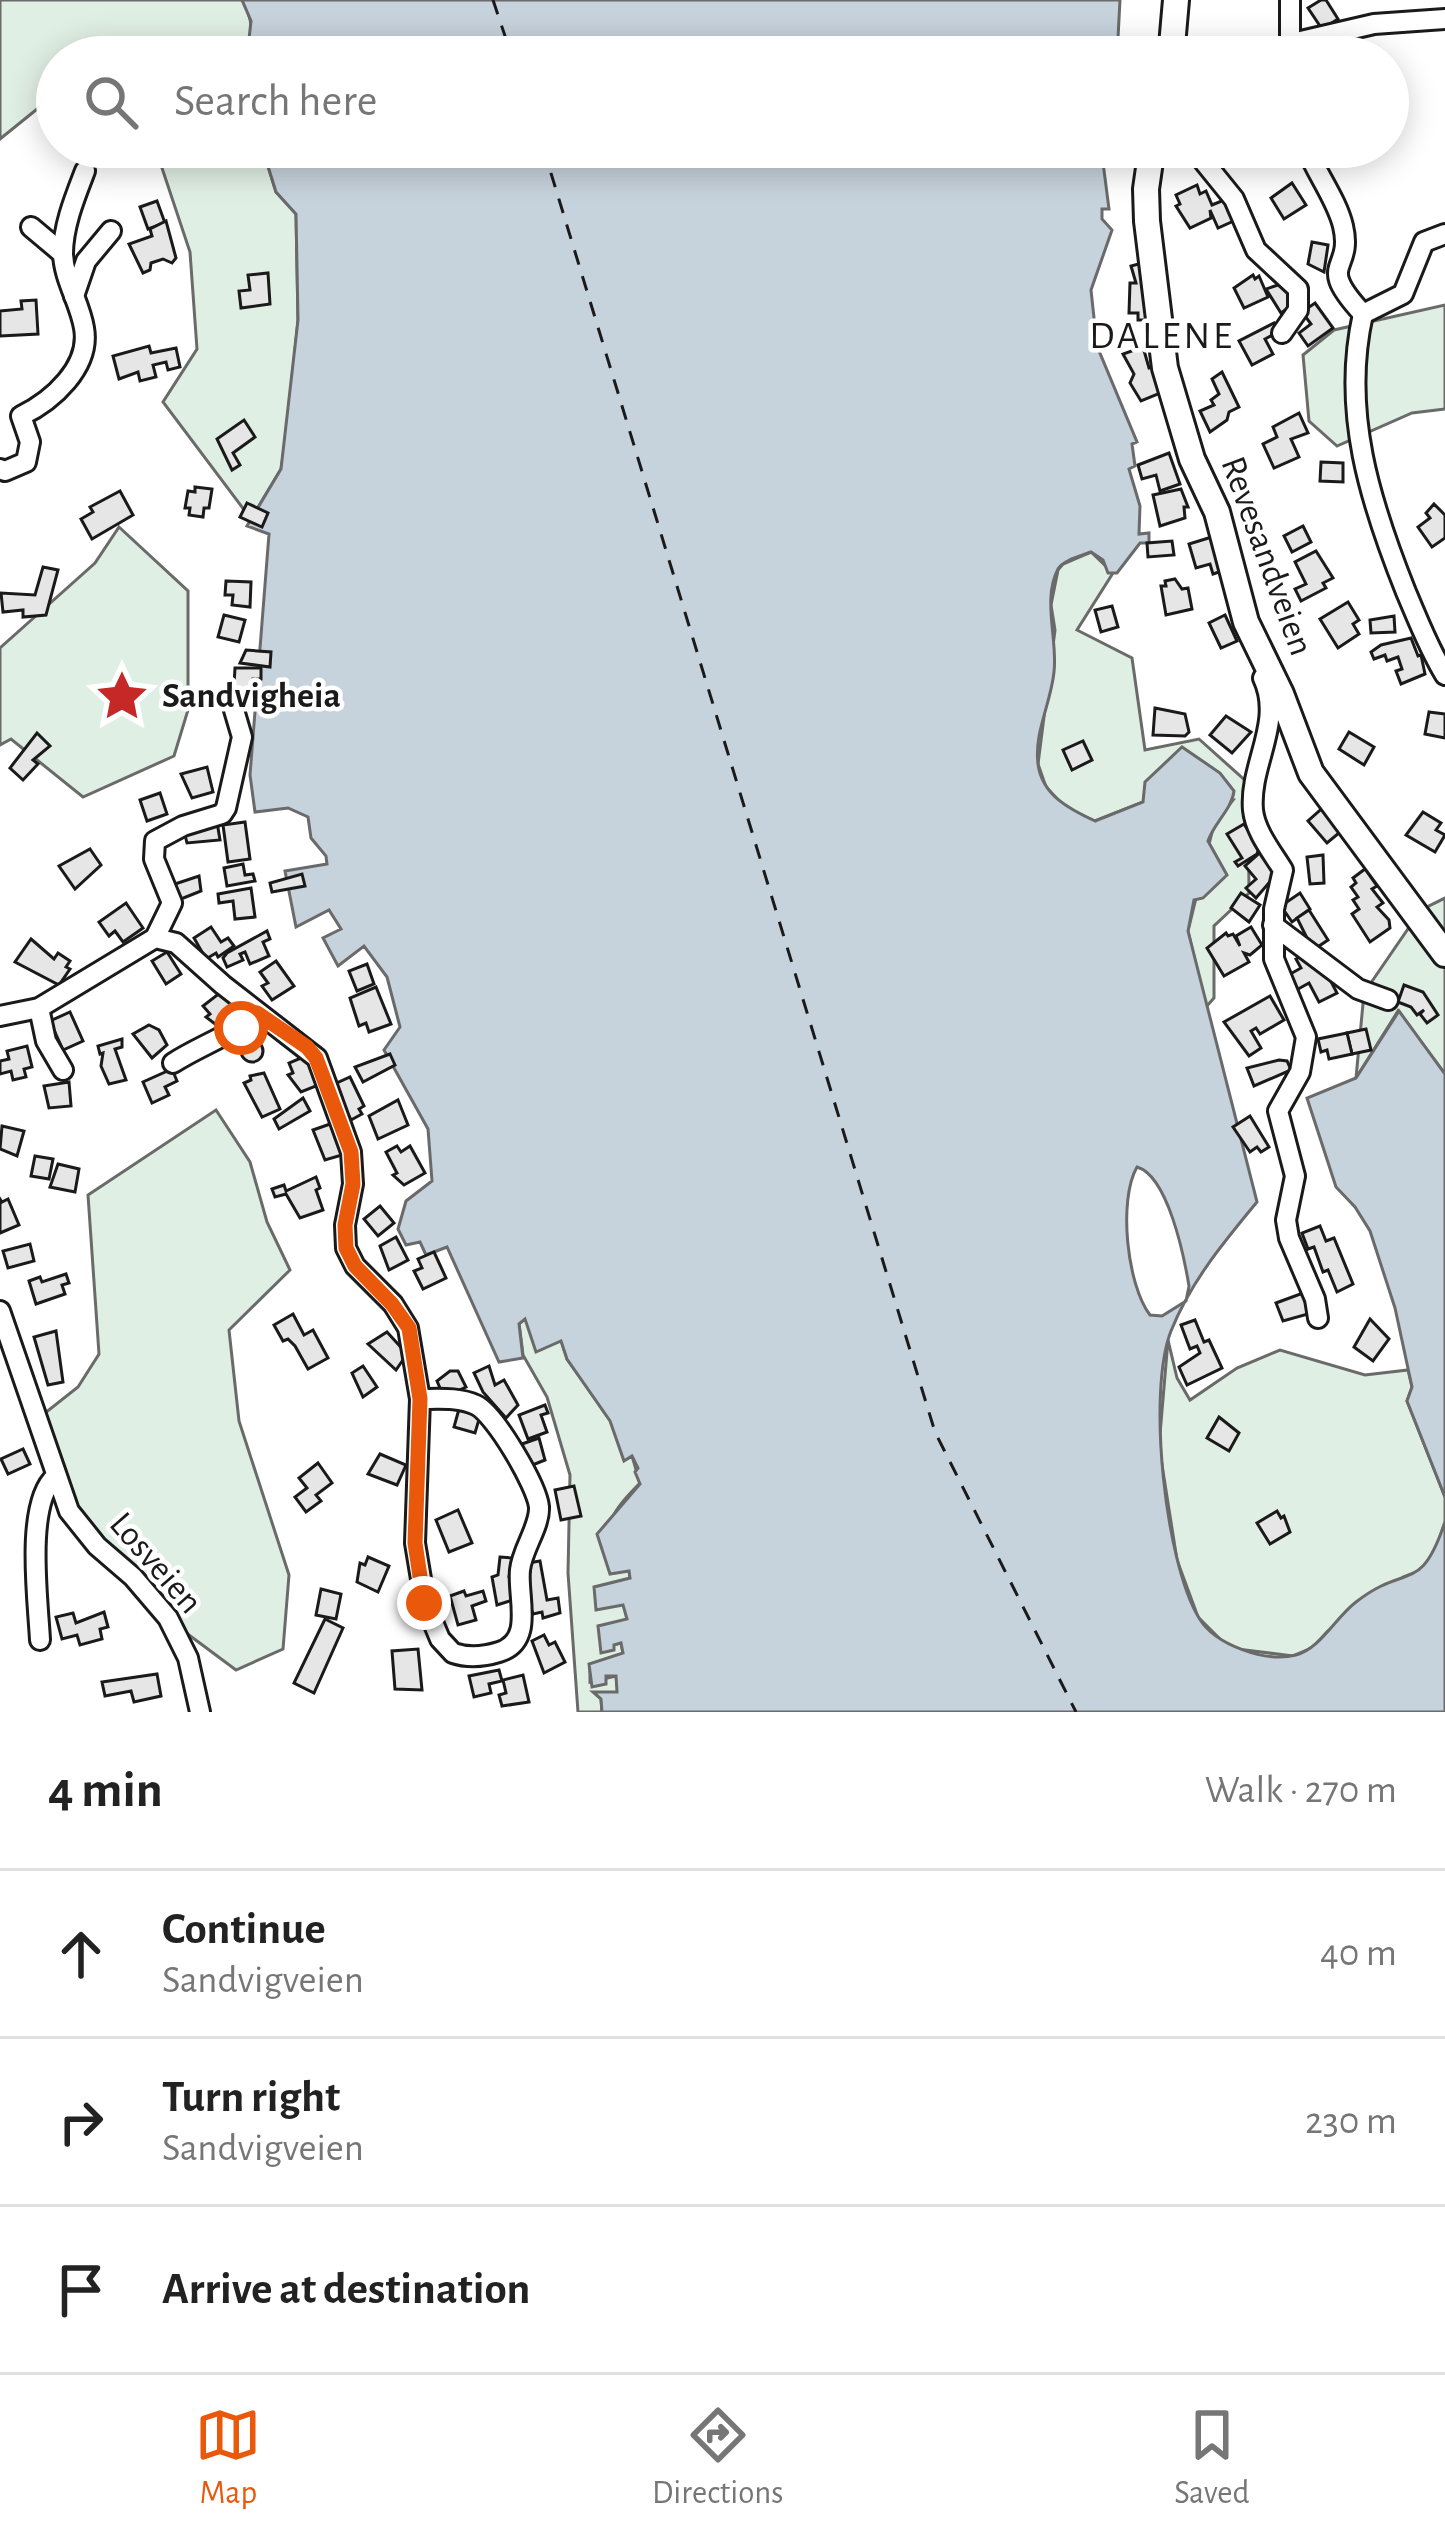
<!DOCTYPE html>
<html lang="en">
<head>
<meta charset="utf-8">
<style>
  body { margin:0; font-family:"Alegreya Sans",sans-serif; background:#f6f6f6; color:#222 }
  .stop { position:absolute; width:36px; height:36px; margin:-27px; border:9px solid #ea580c; border-radius:50%; background:#fff }
  .stop.end { background:#ea580c; border-color:#fff; box-shadow:0 3px 12px #0008 }
  .list { margin:0; padding:0; list-style:none }
  h2 { display:flex; justify-content:space-between; align-items:center; height:156px; margin:0; padding:0 48px; font-size:51px }
  h2 small { font-size:39px; font-weight:400; color:#767676 }
  .list li { display:grid; grid-template-columns:78px 1fr auto; gap:36px; align-items:center; box-sizing:border-box; height:168px; padding:0 48px; border-top:3px solid #e0e0e0 }
  .list b { display:block; font-size:45px; white-space:nowrap }
  .list p { margin:0; font-size:39px; white-space:nowrap; color:#767676 }
  .list em { font-size:39px; font-style:normal; color:#767676 }
  .icon { flex:none; width:66px; height:66px; fill:none; stroke:currentColor; stroke-width:2; stroke-linecap:round; stroke-linejoin:round }
  .map { position:relative; flex:none; width:1445px; height:1712px; overflow:hidden }
  .search { position:absolute; background:#fff; box-shadow:0 6px 30px #0003; left:36px; right:36px; top:36px; height:132px; display:flex; align-items:center; gap:30px; box-sizing:border-box; padding:0 42px; border-radius:66px; color:#767676; font-size:45px }
  .sheet { height:660px; background:#fff }
  nav { display:flex; justify-content:space-around; align-items:center; box-sizing:border-box; height:168px; border-top:3px solid #e0e0e0; background:#fff; font-size:33px; color:#767676 }
  nav a { display:grid; justify-items:center; gap:6px }
  nav .on { color:#ea580c }
  .map>svg:first-child { display:block }
</style>
</head>
<body>
<div class="map">
<svg width="1445" height="1712" viewBox="0 0 1445 1712">
  <rect width="100%" height="100%" fill="#fff"/>
  <g fill="#e0efe3" stroke="#6a6a6a" stroke-width="3">
    <path d="M0,0H242C253,17 254,39 247,57H57V93L0,139Z"/>
    <path d="M155,147H262L276,192L296,214L298,320L287,432L281,469L251,519L163,402L197,349L190,252Z"/>
    <path d="M1445,305V409L1412,413L1337,446L1309,421L1303,355L1334,330Z"/>
    <path d="M119,527L188,591V710L174,756L83,797L11,739L0,745V648L95,563Z"/>
    <path d="M1091,552L1113,573L1077,630L1132,658L1145,750L1199,739L1248,783L1249,893L1214,926V998L1206,1007L1188,931L1214,824L1233,800L1143,802L1095,821L1066,808L1046,787L1038,764L1055,630L1051,605L1058,570L1063,564Z"/>
    <path d="M1445,898V1074L1398,1011L1356,1078L1364,993L1421,910Z"/>
    <path d="M216,1110L250,1162L267,1222L290,1270L229,1330L239,1421L289,1575L283,1649L236,1670L189,1635L123,1572L71,1506L45,1413L78,1387L99,1354L88,1195Z"/>
    <path d="M525,1318L561,1340L567,1359L611,1421L624,1460L632,1456L640,1483C594,1529 617,1519 629,1571C633,1587 623,1603 627,1620L614,1645L621,1642L623,1654L590,1664V1682L616,1676L618,1692L601,1699L602,1712H578L568,1573L570,1475L547,1397L523,1355L519,1323Z"/>
    <path d="M1168,1340L1177,1378L1190,1400L1237,1368L1280,1350L1365,1375L1408,1370L1412,1387L1407,1401L1445,1497V1522L1433,1557L1424,1569L1403,1577L1328,1631L1312,1648L1293,1656L1229,1648L1198,1617L1177,1560L1159,1446Z"/>
  </g>
  <g fill="#c6d2dc" stroke="#6a6a6a" stroke-width="3" fill-rule="evenodd">
    <path d="M242,0H1120L1117,57H247L251,21Z"/>
    <path d="M262,147H1101L1109,209H1102V219L1112,230L1091,290L1097,346L1137,442L1132,444L1135,466L1129,469L1140,506L1139,534L1149,533V543H1140L1117,573H1108L1103,560L1091,552C1081,556 1063,560 1058,569C1042,599 1058,641 1054,672C1051,703 1034,732 1038,764C1042,795 1069,809 1095,821L1143,802L1145,782L1182,747L1220,773L1234,791C1232,809 1214,823 1208,841L1227,875L1203,898L1194,900L1188,931L1257,1202C1224,1242 1191,1281 1171,1331C1147,1392 1165,1562 1199,1618C1215,1645 1266,1663 1296,1655C1320,1649 1335,1618 1356,1602C1407,1562 1420,1596 1445,1522V1712H602L601,1699L593,1692H617L616,1676H606V1684L592,1687L589,1664L623,1653L621,1643L614,1645V1650L601,1653L598,1626L627,1619L623,1605L596,1610L594,1587L630,1578L629,1571L610,1574L597,1534L640,1484L635,1472L638,1468L632,1456L624,1461L610,1421L567,1359L561,1341L536,1352L525,1319L519,1324L523,1358L499,1362L447,1247L426,1255L420,1242L406,1245L398,1229L406,1201L432,1181L428,1129L384,1050L400,1027L387,977L364,946L338,966L323,938L341,929L329,910L296,927L285,871L327,864L326,856L311,838L308,817L288,808L255,812L250,775L269,534L247,526L281,469L298,320L296,214L276,192ZM1137,1167C1168,1176 1184,1256 1189,1286L1186,1301L1162,1316L1150,1315C1127,1285 1118,1200 1137,1167Z"/>
    <path d="M1399,1011L1445,1074V1497L1407,1401L1412,1387L1395,1308L1370,1231L1355,1207L1336,1187L1307,1098L1356,1078Z"/>
  </g>
  <g fill="none" stroke-linecap="round" stroke-linejoin="round">
    <g stroke="#1a1a1a" stroke-width="3" stroke-dasharray="15 12" stroke-linecap="butt">
      <path d="M493,0L512,57"/>
      <path d="M543,147L935,1432L1076,1712"/>
    </g>
  </g>
  <g fill="#e6e6e6" stroke="#1a1a1a" stroke-width="3">
    <path d="M1321,0H1326L1338,19L1322,29L1308,8Z"/>
    <path d="M1292,183L1306,205L1284,219L1271,198Z"/>
    <path d="M1197,185L1200,194L1206,191L1212,205L1229,198L1238,219L1218,228L1210,210L1211,218L1190,228L1176,206L1180,204L1176,195Z"/>
    <path d="M157,201L165,223L148,229L140,207Z"/>
    <path d="M166,221L176,258L172,263L163,259L151,263L150,270L143,273L129,244L152,236L150,229Z"/>
    <path d="M1312,242L1328,245L1324,272L1308,264Z"/>
    <path d="M1146,262L1150,320H1138V313H1129L1130,283H1136L1131,266Z"/>
    <path d="M268,273L270,304L241,308L239,291L250,290L248,275Z"/>
    <path d="M1253,275L1255,279L1259,276L1268,297L1244,308L1234,288Z"/>
    <path d="M1281,284L1295,303L1281,313L1266,289Z"/>
    <path d="M36,300L38,334L0,336V311L22,309L21,301Z"/>
    <path d="M1315,303L1333,328L1308,346L1299,333L1311,324L1302,312Z"/>
    <path d="M1274,323L1278,332L1265,339L1273,354L1252,365L1239,341Z"/>
    <path d="M149,346L151,353L176,348L180,367L168,370L166,362L153,365L156,377L140,381L138,372L119,379L113,356Z"/>
    <path d="M1143,347L1149,368L1153,367L1163,392L1141,401L1130,383L1134,374L1123,354Z"/>
    <path d="M1222,372L1239,407L1229,412L1227,420L1210,432L1200,411L1214,405L1211,400L1219,394L1212,379Z"/>
    <path d="M1299,413L1308,433L1291,439L1299,457L1274,468L1263,444L1277,437L1273,427Z"/>
    <path d="M244,420L255,437L233,453L240,465L232,470L217,439Z"/>
    <path d="M1169,453L1180,484L1160,491L1156,475L1142,479L1138,465Z"/>
    <path d="M1321,462L1343,463V482L1320,481Z"/>
    <path d="M195,487L212,489L209,508H204L203,517L189,515L190,508H185L188,491L195,492Z"/>
    <path d="M1181,489L1188,507H1184L1185,518L1160,526L1153,495Z"/>
    <path d="M120,491L133,515L92,539L81,519L93,512L90,507Z"/>
    <path d="M247,503L268,513L262,527L240,517Z"/>
    <path d="M1434,504L1445,515V538L1432,547L1418,527L1430,518L1426,513Z"/>
    <path d="M1303,526L1311,542L1292,552L1284,536Z"/>
    <path d="M1215,536L1225,570L1213,574L1210,564L1196,568L1189,544Z"/>
    <path d="M1172,541L1174,555L1148,557L1147,543Z"/>
    <path d="M1316,551L1333,578L1323,583L1326,588L1301,601L1295,589L1306,584L1295,562Z"/>
    <path d="M43,567L58,570L46,615L23,617V610L3,612L1,593L35,595Z"/>
    <path d="M1175,579L1182,589L1188,588L1192,609L1166,615L1161,586H1166L1165,581Z"/>
    <path d="M226,581L251,582L250,607L232,605L233,595H225Z"/>
    <path d="M1348,602L1359,620L1353,624L1359,634L1338,648L1320,619Z"/>
    <path d="M1112,606L1118,627L1101,632L1095,610Z"/>
    <path d="M224,615L245,620L239,642L218,637Z"/>
    <path d="M1225,615L1237,641L1221,648L1209,623Z"/>
    <path d="M1394,616L1395,632L1371,633L1370,620Z"/>
    <path d="M1411,638L1418,656L1421,655L1425,674L1401,684L1396,671L1402,669L1398,657L1387,661L1385,655L1374,659L1371,652L1381,645Z"/>
    <path d="M246,650L271,652L270,667L240,663Z"/>
    <path d="M235,668H261V679H253V704L233,703Z"/>
    <path d="M1155,708L1185,714L1189,732L1185,736L1153,735Z"/>
    <path d="M1429,712L1445,714V738L1425,734Z"/>
    <path d="M1226,716L1251,732L1232,753L1210,735Z"/>
    <path d="M1349,732L1374,747L1364,765L1339,749Z"/>
    <path d="M37,733L50,746L33,760L38,764L23,780L10,768Z"/>
    <path d="M1083,741L1092,760L1072,770L1063,750Z"/>
    <path d="M207,767L213,792L192,798L181,774Z"/>
    <path d="M160,793L167,814L147,821L140,800Z"/>
    <path d="M1326,805L1345,828L1327,843L1308,821Z"/>
    <path d="M1423,812L1441,823L1436,830L1445,835L1435,852L1406,835Z"/>
    <path d="M217,822L220,840L187,843L185,835Z"/>
    <path d="M245,822L250,859L228,862L223,825Z"/>
    <path d="M1244,824L1259,848L1257,854L1238,866L1235,862L1242,858L1227,834Z"/>
    <path d="M90,849L101,865L75,889L59,866Z"/>
    <path d="M1262,851L1279,871L1256,898L1246,888L1256,879L1245,866Z"/>
    <path d="M1323,855L1324,883L1310,884L1307,857Z"/>
    <path d="M243,864L245,875L253,874L255,881L227,886L224,868Z"/>
    <path d="M1365,869L1377,886L1372,889L1383,903L1377,907L1389,920L1390,928L1370,942L1352,914L1359,909L1353,900L1358,897L1351,887L1356,883L1353,878Z"/>
    <path d="M302,874L305,886L272,892L270,883Z"/>
    <path d="M199,876L201,891L181,899L175,884Z"/>
    <path d="M251,888L255,917L235,919L233,901L219,903L218,894Z"/>
    <path d="M1241,893L1260,905L1249,922L1231,908Z"/>
    <path d="M1300,893L1310,909L1292,922L1281,906Z"/>
    <path d="M126,903L143,928L123,942L115,931L109,936L99,922Z"/>
    <path d="M1309,910L1328,940L1313,950L1297,918Z"/>
    <path d="M211,927L221,942L228,938L234,946L218,957L216,953L206,959L194,938Z"/>
    <path d="M1251,927L1262,945L1250,955L1244,953L1249,962L1224,976L1207,948L1226,933L1228,936L1233,934L1240,946L1236,936Z"/>
    <path d="M267,931L270,939L263,942L269,956L250,964L245,952L240,954L243,960L227,967L223,958L227,953Z"/>
    <path d="M31,939L54,959L58,953L70,961L66,967L70,969L59,985L15,962Z"/>
    <path d="M167,952L181,974L166,984L152,961Z"/>
    <path d="M1305,954L1312,967L1318,965L1322,974L1326,972L1337,993L1319,1002L1309,983L1291,993L1283,978L1301,968L1296,959Z"/>
    <path d="M276,961L294,986L272,1000L262,986L268,983L260,972Z"/>
    <path d="M367,964L374,984L357,991L349,971Z"/>
    <path d="M1404,985L1423,992L1438,1015L1427,1023L1420,1014L1424,1010L1417,1015L1411,1007L1398,1002Z"/>
    <path d="M376,987L391,1024L369,1032L366,1023L359,1026L350,998Z"/>
    <path d="M221,992L241,1016L223,1030L206,1017L210,1014L203,1006Z"/>
    <path d="M1270,996L1284,1020L1260,1034L1256,1028L1251,1031L1261,1048L1249,1056L1224,1022Z"/>
    <path d="M70,1012L83,1041L63,1050L50,1021Z"/>
    <path d="M149,1025L159,1030L167,1045L152,1058L133,1034Z"/>
    <path d="M1366,1029L1371,1050L1352,1054L1347,1033Z"/>
    <path d="M1347,1033L1352,1054L1329,1059L1327,1050L1321,1052L1318,1039Z"/>
    <path d="M122,1039V1047L115,1049L126,1080L109,1084L101,1066L103,1053L100,1054L98,1046Z"/>
    <circle cx="252" cy="1051" r="11"/>
    <path d="M27,1046L32,1067L24,1069L26,1077L13,1080L11,1071L0,1074V1061L9,1059L7,1051Z"/>
    <path d="M390,1054L395,1065L363,1082L355,1067Z"/>
    <path d="M308,1055L321,1084L301,1092L288,1075L293,1073L289,1063Z"/>
    <path d="M1279,1060L1287,1061L1291,1070L1254,1086L1247,1068Z"/>
    <path d="M172,1069L177,1081L165,1087L169,1095L152,1103L143,1082Z"/>
    <path d="M264,1073L280,1109L262,1117L244,1083L251,1080L250,1076Z"/>
    <path d="M350,1077L364,1106L359,1109L362,1114L351,1120L348,1114L343,1117L328,1087Z"/>
    <path d="M69,1082L71,1106L49,1108L44,1086Z"/>
    <path d="M303,1098L310,1111L279,1129L274,1119Z"/>
    <path d="M398,1100L408,1125L378,1139L369,1116Z"/>
    <path d="M1250,1116L1269,1147L1261,1152L1257,1147L1250,1152L1233,1127Z"/>
    <path d="M333,1123L342,1155L325,1160L313,1130Z"/>
    <path d="M2,1126L24,1131L17,1156L0,1149Z"/>
    <path d="M397,1146L401,1152L410,1146L425,1173L404,1185L393,1175L397,1173L386,1152Z"/>
    <path d="M35,1156L53,1159L49,1179L31,1176Z"/>
    <path d="M58,1164L79,1169L75,1192L50,1187Z"/>
    <path d="M316,1177L320,1188L316,1190L323,1210L300,1218L286,1194L275,1197L272,1189L284,1185L286,1191Z"/>
    <path d="M0,1199L2,1202L8,1199L19,1225L0,1233Z"/>
    <path d="M380,1206L394,1223L378,1236L364,1219Z"/>
    <path d="M1320,1226L1326,1241L1334,1238L1353,1284L1337,1292L1328,1270L1323,1272L1314,1247L1308,1249L1302,1233Z"/>
    <path d="M396,1237L408,1260L389,1270L380,1246Z"/>
    <path d="M30,1244L34,1261L8,1268L3,1251Z"/>
    <path d="M434,1252L446,1278L423,1289L414,1271L422,1268L418,1259Z"/>
    <path d="M66,1274L69,1283L62,1285L65,1294L36,1304L29,1281L40,1277L42,1282Z"/>
    <path d="M1303,1293L1308,1314L1283,1321L1276,1303Z"/>
    <path d="M293,1314L304,1335L313,1330L328,1358L308,1369L295,1346L288,1339L283,1341L274,1325Z"/>
    <path d="M1370,1319L1389,1339L1373,1361L1354,1347Z"/>
    <path d="M1195,1320L1204,1342L1209,1340L1222,1368L1187,1385L1179,1367L1200,1353L1197,1346L1190,1349L1181,1325Z"/>
    <path d="M56,1331L63,1382L48,1385L34,1337Z"/>
    <path d="M387,1332L407,1354L396,1370L368,1344Z"/>
    <path d="M363,1366L377,1387L363,1397L352,1373Z"/>
    <path d="M489,1366L495,1385L504,1380L518,1405L506,1418L483,1392L474,1373Z"/>
    <path d="M450,1371H458L466,1387L444,1397L437,1381Z"/>
    <path d="M545,1405L548,1413L541,1415L547,1432L528,1439L519,1415Z"/>
    <path d="M459,1409L480,1416L475,1433L454,1427Z"/>
    <path d="M1219,1417L1239,1433L1229,1451L1207,1438Z"/>
    <path d="M539,1438L545,1460L530,1466L522,1444Z"/>
    <path d="M23,1449L30,1464L8,1474L1,1459Z"/>
    <path d="M380,1454L406,1465L397,1485L368,1474Z"/>
    <path d="M318,1463L332,1483L316,1495L321,1501L306,1512L295,1497L307,1488L299,1478Z"/>
    <path d="M574,1486L581,1516L561,1520L555,1490Z"/>
    <path d="M458,1510L472,1543L449,1552L436,1520Z"/>
    <path d="M1277,1511L1281,1518L1284,1516L1290,1532L1270,1544L1257,1523Z"/>
    <path d="M368,1557L389,1566L378,1592L357,1582L360,1563L365,1565Z"/>
    <path d="M500,1557L512,1558L509,1577L519,1598L497,1605L492,1577L498,1575Z"/>
    <path d="M540,1561L547,1600L558,1598L560,1613L543,1618L542,1612L533,1614L530,1605L526,1573L530,1572L528,1563Z"/>
    <path d="M321,1589L341,1594L336,1619L316,1615Z"/>
    <path d="M464,1591L466,1596L483,1591L486,1601L472,1606L476,1620L458,1625L450,1596Z"/>
    <path d="M104,1612L108,1627L100,1629L102,1639L80,1645L77,1635L62,1639L56,1617L73,1613L76,1623Z"/>
    <path d="M325,1619L343,1628L314,1693L294,1683Z"/>
    <path d="M544,1635L549,1645L555,1642L565,1662L544,1673L532,1641Z"/>
    <path d="M418,1649L422,1690L395,1689L392,1651Z"/>
    <path d="M499,1670L502,1681L489,1684L491,1693L474,1697L469,1676Z"/>
    <path d="M157,1674L161,1696L134,1702L131,1691L105,1696L102,1682Z"/>
    <path d="M523,1675L529,1702L502,1706L499,1695L506,1693L503,1680Z"/>
  </g>
  <g fill="none" stroke-linecap="round" stroke-linejoin="round">
    <g stroke="#1a1a1a" stroke-width="24">
      <g id="minor">
        <path d="M1290,0V57"/>
        <path d="M1288,44L1374,24L1445,19"/>
        <path d="M1192,147L1234,199L1256,250L1298,289V310L1282,333"/>
        <path d="M1306,147C1316,173 1337,200 1343,226C1354,273 1314,261 1363,314"/>
        <path d="M31,227L63,254"/>
        <path d="M74,296L86,261L111,231"/>
        <path d="M1363,314C1341,411 1370,502 1406,592C1418,620 1429,649 1445,675"/>
        <path d="M1363,314L1403,294L1424,242L1445,234"/>
        <path d="M0,469L5,471L26,462L30,442L21,416C52,401 91,367 84,328C80,303 64,280 63,254C63,226 75,197 85,171"/>
        <path d="M1263,678C1284,723 1249,764 1253,810C1255,831 1272,852 1283,870L1274,909V959L1306,1037L1300,1072L1278,1111L1295,1176L1286,1220L1289,1238L1315,1299L1318,1318"/>
        <path d="M1273,925L1358,989L1388,1000"/>
        <path d="M155,938L172,903L154,859L155,841L183,826L222,814L226,808L242,737L234,710"/>
        <path d="M39,1008L46,1041L63,1070"/>
        <path d="M0,1016L39,1008L155,938L176,943L223,985L317,1058L351,1152L353,1184L345,1225L346,1248L355,1266L393,1304L408,1328L420,1399L415,1543L425,1603L440,1639L453,1653C468,1658 483,1657 499,1652C535,1641 517,1597 520,1570C522,1549 540,1527 539,1507C537,1486 495,1414 476,1405C459,1397 438,1399 420,1399"/>
        <path d="M173,1063C201,1045 233,1035 257,1013"/>
        <path d="M0,1311L69,1511L97,1546L133,1577L168,1618L188,1658L200,1712"/>
        <path d="M40,1640C38,1600 25,1504 55,1477"/>
      </g>
    </g>
    <g stroke="#1a1a1a" stroke-width="30">
      <g id="major">
        <path d="M1171,57L1176,0"/>
        <path d="M1152,147L1146,189L1147,221L1165,368L1192,459L1217,512L1246,622L1281,694L1311,773L1445,954"/>
      </g>
    </g>
    <use href="#minor" stroke="#fff" stroke-width="18"/>
    <use href="#major" stroke="#fff" stroke-width="24"/>
  </g>
  <g fill="none" stroke-linecap="round" stroke-linejoin="round">
    <path stroke="#ea580c" stroke-width="15" d="M241,1028L257,1013L307,1047L316,1058L351,1152L353,1184L345,1225L346,1248L355,1266L392,1304L409,1328L420,1399L415,1543L424,1603"/>
  </g>
  <defs>
    <g id="sight-bare" transform="scale(4.14)"><path d="M0-6L1.8-2.2L6-1.7L2.9 1.2L3.7 5.4L0 3.3L-3.7 5.4L-2.9 1.2L-6-1.7L-1.8-2.2Z" fill="#c62828" stroke="#fff" stroke-width="2.5" paint-order="stroke"/></g>
  </defs>
  <g fill-rule="evenodd">
    <use href="#sight-bare" x="122" y="696"/>
  </g>
  <g text-anchor="middle" dominant-baseline="central" stroke-width="9" stroke-linejoin="round" paint-order="stroke">
    <g font-size="36" fill="#1a1a1a" stroke="#fff">
      <text transform="translate(1267 556) rotate(70)">Revesandveien</text>
      <text transform="translate(156 1563) rotate(49)">Losveien</text>
    </g>
    <g font-size="36" font-weight="bold" fill="#1a1a1a" stroke="#fff" text-anchor="start">
      <text x="162" y="696">Sandvigheia</text>
    </g>
    <g font-size="39" letter-spacing="3" fill="#1a1a1a" stroke="#fff">
      <text x="1162" y="336">DALENE</text>
    </g>
  </g>
</svg>
<div class="stop" style="left:241px;top:1028px"></div>
<div class="stop end" style="left:424px;top:1603px"></div>
<div class="search"><svg class="icon" aria-label="search" viewBox="0 0 24 24"><circle cx="10" cy="10" r="6"/><path d="M15 15l6 6"/></svg>Search here</div>
</div>
<section class="sheet">
<h2>4 min<small>Walk · 270 m</small></h2>
<ul class="list">
<li><svg class="icon" aria-label="ahead" viewBox="0 0 24 24"><path d="M12 20V5M6 11l6-6 6 6"/></svg><div><b>Continue</b><p>Sandvigveien</p></div><em>40 m</em></li>
<li><svg class="icon" aria-label="right" viewBox="0 0 24 24"><path d="M7 20v-9h11M14 6l5 5-5 5"/></svg><div><b>Turn right</b><p>Sandvigveien</p></div><em>230 m</em></li>
<li><svg class="icon" aria-label="arrive" viewBox="0 0 24 24"><path d="M6 21V4h12l-3 4 3 4H6"/></svg><div><b>Arrive at destination</b></div></li>
</ul>
</section>
<nav>
<a class="on"><svg class="icon" aria-label="map" viewBox="0 0 24 24"><path d="M3 6l6-2 6 2 6-2v14l-6 2-6-2-6 2zM9 4v14M15 6v14"/></svg>Map</a>
<a><svg class="icon" aria-label="directions" viewBox="0 0 24 24"><path d="M12 3l9 9-9 9-9-9zM9 14v-3h6M13 9l2 2-2 2"/></svg>Directions</a>
<a><svg class="icon" aria-label="saved" viewBox="0 0 24 24"><path d="M7 4h10v16l-5-4-5 4z"/></svg>Saved</a>
</nav>
</body>
</html>
